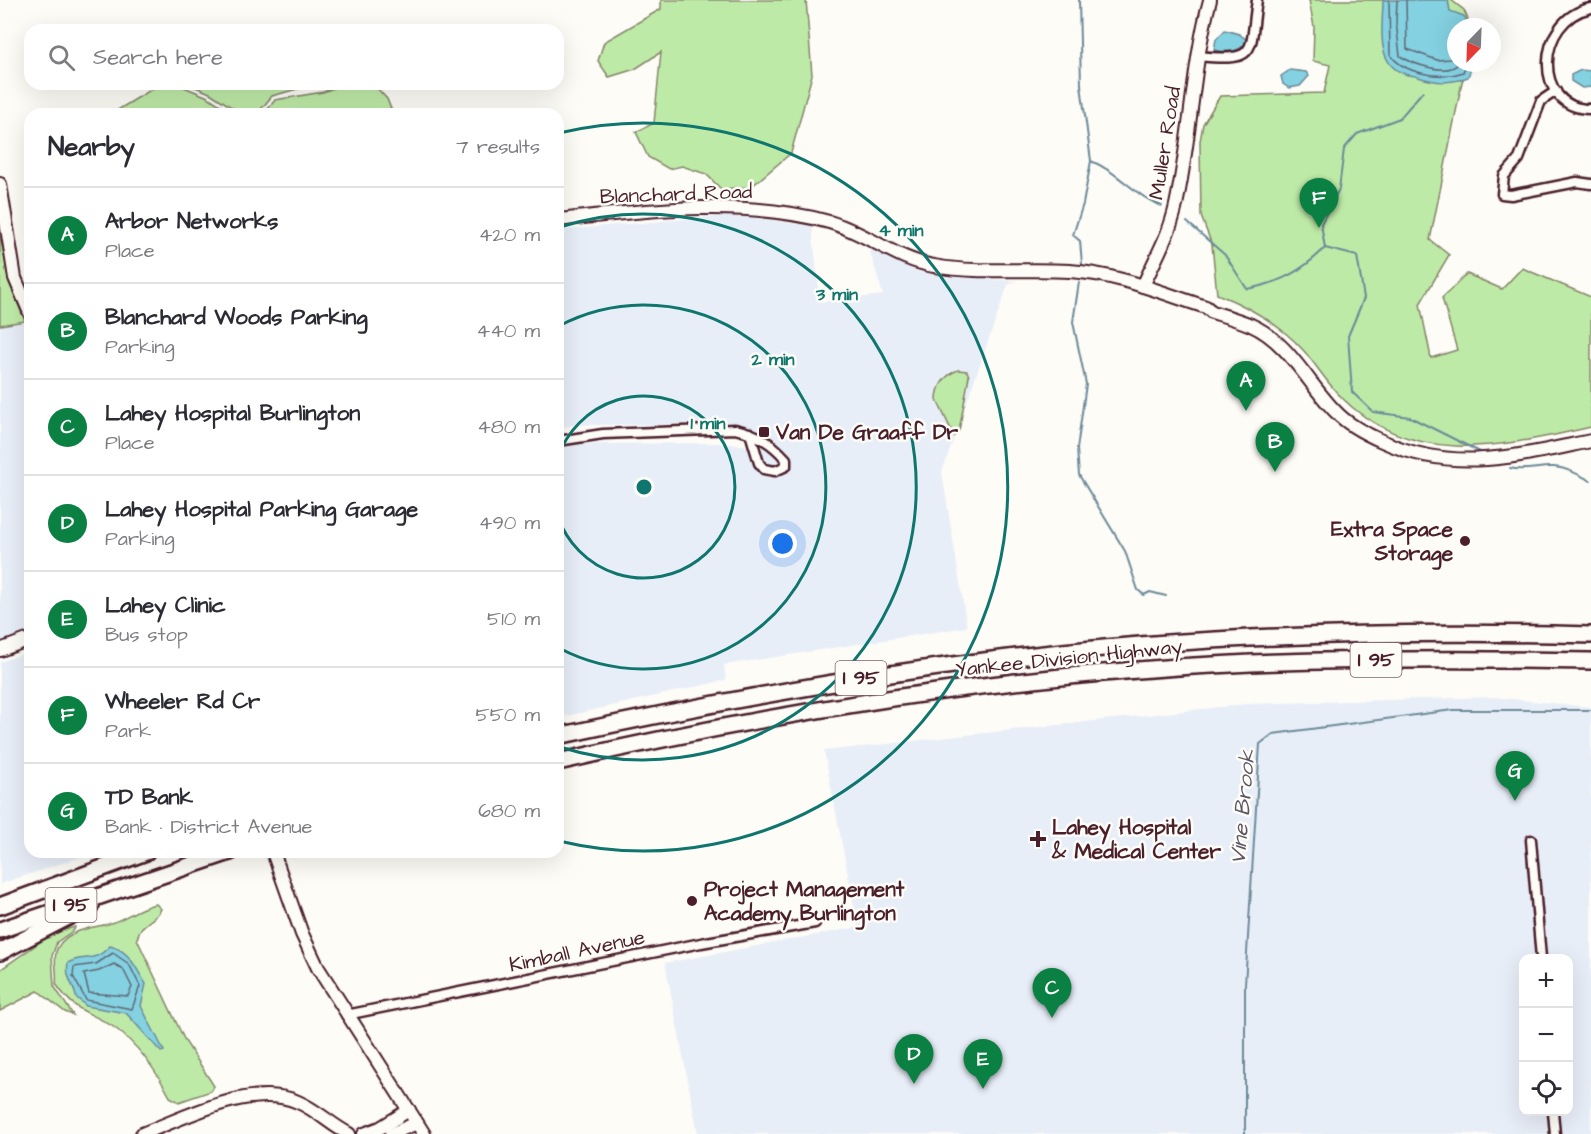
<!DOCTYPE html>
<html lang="en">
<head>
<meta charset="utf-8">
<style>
  body { margin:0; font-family:"Architects Daughter",sans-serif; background:#f7f7f7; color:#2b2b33 }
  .controls { position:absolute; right:18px; bottom:18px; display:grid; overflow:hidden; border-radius:12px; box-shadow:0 6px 24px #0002 }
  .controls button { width:54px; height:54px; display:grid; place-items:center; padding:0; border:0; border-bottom:2px solid #e1e1e2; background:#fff; color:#2b2b33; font:30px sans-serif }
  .compass { position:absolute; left:1447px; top:18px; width:54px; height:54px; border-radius:50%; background:#fff; box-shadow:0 6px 24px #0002; rotate:203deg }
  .you { position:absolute; left:783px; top:544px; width:21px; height:21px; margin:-15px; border:4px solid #fff; border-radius:50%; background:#1a73e8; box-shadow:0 0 0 9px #1a73e833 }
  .badge { display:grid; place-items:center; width:39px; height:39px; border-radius:50%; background:#0b8043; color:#fff; font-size:20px; font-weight:700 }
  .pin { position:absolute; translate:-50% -50px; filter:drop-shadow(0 2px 3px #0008) }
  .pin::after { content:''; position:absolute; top:32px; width:21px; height:18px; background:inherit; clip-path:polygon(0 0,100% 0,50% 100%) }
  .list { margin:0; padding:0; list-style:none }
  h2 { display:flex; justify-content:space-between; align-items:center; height:78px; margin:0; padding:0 24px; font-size:26px }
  h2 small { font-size:20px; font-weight:400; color:#7c7c81 }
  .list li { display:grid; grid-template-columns:39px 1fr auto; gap:18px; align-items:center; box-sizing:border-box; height:96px; padding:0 24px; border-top:2px solid #e1e1e2 }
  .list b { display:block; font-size:22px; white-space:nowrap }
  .list p { margin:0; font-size:20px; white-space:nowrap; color:#7c7c81 }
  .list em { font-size:20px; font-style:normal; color:#7c7c81 }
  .icon { flex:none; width:33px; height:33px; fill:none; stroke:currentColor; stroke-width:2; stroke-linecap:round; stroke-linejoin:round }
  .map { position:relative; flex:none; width:1591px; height:1134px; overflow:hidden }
  .search { position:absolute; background:#fff; box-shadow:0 6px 24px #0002; left:24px; top:24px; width:540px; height:66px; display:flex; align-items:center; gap:15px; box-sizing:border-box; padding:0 21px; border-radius:18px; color:#7c7c81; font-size:22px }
  .panel { position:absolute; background:#fff; box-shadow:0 6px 24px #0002; left:24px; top:108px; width:540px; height:750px; border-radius:18px }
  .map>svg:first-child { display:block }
</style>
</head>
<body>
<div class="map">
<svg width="1591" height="1134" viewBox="0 0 1591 1134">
  <rect width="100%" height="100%" fill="#fdfcf7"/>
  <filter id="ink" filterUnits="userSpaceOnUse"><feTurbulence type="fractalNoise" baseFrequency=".0167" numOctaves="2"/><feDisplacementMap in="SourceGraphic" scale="12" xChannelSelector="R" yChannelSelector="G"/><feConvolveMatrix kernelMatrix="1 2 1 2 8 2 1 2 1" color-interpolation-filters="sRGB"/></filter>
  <g filter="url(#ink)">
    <g fill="#e8eef8" fill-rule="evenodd">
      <path d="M733,215L812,226L820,302L883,295L868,245L915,271L944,276L1017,281L1008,285L942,472L967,627L724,665L726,680L558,718V449L575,444L721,443L769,448L781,463L791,461L778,443L760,431L746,426L722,424L575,425L558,428V230Z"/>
      <path d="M25,321L30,332V632L0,643V325Z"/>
      <path d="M30,651V852H95L0,884V662Z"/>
      <path d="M1493,697L1591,707V1134H698L665,963L858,927L824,751L1246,704ZM1524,958H1568V1112H1524Z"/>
    </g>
    <g fill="#beeaa7" stroke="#848469" stroke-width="1.5">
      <path d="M661,0H806L812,75L791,153L751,187L721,189L706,174L682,166L669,169L648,157L636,132L654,123L661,52L635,69L609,77L598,61L604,42L661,9Z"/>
      <path d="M1309,0H1451L1464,10L1471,27H1456V63H1470L1462,82L1430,240L1449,255L1420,304L1431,358L1457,350L1442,298L1467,274L1502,289L1522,268L1591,297V427C1504,446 1413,469 1341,397C1327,383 1317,366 1304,351C1280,324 1250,307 1217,294L1212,245L1201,216L1200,141L1203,124L1220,96L1324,93L1330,65L1313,61L1314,27Z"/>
      <path d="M177,84L208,97L234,114H111L157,86Z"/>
      <path d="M188,84H325L326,85L308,86L272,96L257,114H242L210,93Z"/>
      <path d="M345,84L374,85L387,99L393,114H264L275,100L323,92Z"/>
      <path d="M0,235L10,284L25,321L0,325Z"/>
      <path d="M958,370L967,371L969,376L959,431L954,436L937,400C937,386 945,375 958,370Z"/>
      <path d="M156,904L161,909C155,923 141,920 137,939L185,1041L214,1086L211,1091L179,1102L170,1097C157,1072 138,1045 115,1028C89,1010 77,1015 56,984C58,972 52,957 58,947C67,931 92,927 108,924C125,920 138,907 156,904Z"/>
      <path d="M75,927L74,930L57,942L52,956L54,986L73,1015L65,1012L38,991L0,1011V970L53,933Z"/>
    </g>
    <g fill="#83d1e1" stroke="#6c8a98" stroke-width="1.5">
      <path d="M1383,0H1448L1450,11L1464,16L1470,27H1456V63H1473L1468,77C1449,84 1437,83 1418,77C1414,75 1409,76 1405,74C1374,64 1383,25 1383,0Z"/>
      <path d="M1225,30L1239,34L1247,40C1241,53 1227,53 1214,50L1216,39Z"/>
      <path d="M1290,70L1306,72L1309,76L1300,86L1289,88L1283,84L1281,76Z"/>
      <path d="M1581,70L1591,71V87L1582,88L1571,81V75Z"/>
      <path d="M110,946C130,950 136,969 146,984L141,1006L164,1051L161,1052L126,1013L86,1006L76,997C74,984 65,978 68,963C84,953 92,965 110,946Z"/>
    </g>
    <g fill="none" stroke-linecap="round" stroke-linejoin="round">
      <g stroke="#616674" stroke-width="1.5">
        <path d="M1389,0L1390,54C1403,74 1442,80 1463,72L1467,63"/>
        <path d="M1397,0L1396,22L1400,56C1413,64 1448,77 1459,63"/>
        <path d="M1406,0L1407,49L1437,60L1450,59L1456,49"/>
        <path d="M113,953L129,964L140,986L132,1009L86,1000L73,976L74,967L96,964Z"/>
        <path d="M114,964L123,969L132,987L128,996L89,993L84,974L99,971Z"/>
      </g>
      <g stroke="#6c8a98" stroke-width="2">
        <path d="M1079,0L1081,85L1091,161L1083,204L1073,235L1080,241L1082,264"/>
        <path d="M1091,161C1119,172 1136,197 1162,206"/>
        <path d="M1187,222L1225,255L1247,289C1280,283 1302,271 1325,248"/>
        <path d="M1325,248L1357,256L1364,298L1348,336L1352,392L1373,412L1410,417L1484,454"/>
        <path d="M1325,248L1321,224L1339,189L1344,149L1357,134L1400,118L1423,91"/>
        <path d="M1079,282L1073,322L1086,384L1077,449L1079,475L1125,551L1138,590L1144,595L1150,592L1166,596"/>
        <path d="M1510,468C1525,472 1539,466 1554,467C1568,468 1579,475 1591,481"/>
        <path d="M1245,1134V985L1260,744L1273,734L1453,710H1591"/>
      </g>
      <g stroke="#4a1f2b" stroke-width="13">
        <g id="street">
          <path d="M1591,8C1535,19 1532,110 1591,109"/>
          <path d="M1198,56C1260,62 1249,52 1257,0"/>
          <path d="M1556,91L1541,101L1519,159L1504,176L1502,194L1511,195L1577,182L1591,184"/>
          <path d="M558,441L603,434L735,429C757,434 771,442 786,459V466L775,471L764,469L759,463L750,433"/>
          <path d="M1531,840L1541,958"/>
          <path d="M346,1015L701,943L815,923"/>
          <path d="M1553,1112L1555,1134"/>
        </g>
      </g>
      <g stroke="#4a1f2b" stroke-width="16">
        <g id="secondary">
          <path d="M0,184L15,278L30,313"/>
          <path d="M558,220C648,210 741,198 829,222C866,232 896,260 934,266C978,274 1025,268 1070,271C1118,274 1162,293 1206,307L1212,312C1225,316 1239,320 1251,325C1289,342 1308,384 1336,412C1348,425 1366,434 1382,441C1454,474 1517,456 1591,441"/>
          <path d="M1143,286C1155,259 1170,234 1176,205C1191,137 1192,67 1210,0"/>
          <path d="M0,650L30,639"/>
          <path d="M273,852L302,934L318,968L424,1134"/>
          <path d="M142,1134C186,1117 252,1082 298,1102C317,1110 331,1125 349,1134"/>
          <path d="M364,1134L380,1128L409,1110"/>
          <path d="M391,1134L417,1123"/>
        </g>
      </g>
      <g stroke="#4a1f2b" stroke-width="20">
        <g id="highway">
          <path d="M558,736C710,703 862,675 1017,657C1206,635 1400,630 1591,635"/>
          <path d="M558,762C784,710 1019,673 1251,663C1364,659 1478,659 1591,661"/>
          <path d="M0,906L146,852"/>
          <path d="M0,930L230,852"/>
          <path d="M0,952L91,905"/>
        </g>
      </g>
      <use href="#street" stroke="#fdfcf7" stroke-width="8"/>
      <use href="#secondary" stroke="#fdfcf7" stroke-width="12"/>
      <use href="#highway" stroke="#fdfcf7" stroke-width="15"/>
    </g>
  </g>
  <g fill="none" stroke="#0f766e" stroke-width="3">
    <path d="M558 457A91 91 0 1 1 558 517"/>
    <path d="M559 326A182 182 0 1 1 559 648"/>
    <path d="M560 227A273 273 0 1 1 560 747"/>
    <path d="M559 133A364 364 0 1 1 559 841"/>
  </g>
  <g fill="#4a1f2b" stroke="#fdfcf7" stroke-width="2">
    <rect x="758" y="426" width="12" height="12" rx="3"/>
    <circle cx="1465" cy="541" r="6"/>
    <path d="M1035 830h6v6h6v6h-6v6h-6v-6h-6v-6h6z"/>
    <circle cx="692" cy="901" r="6"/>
  </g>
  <g text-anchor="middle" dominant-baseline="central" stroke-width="5" stroke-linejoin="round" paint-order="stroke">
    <g fill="#fdfcf7" stroke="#806168" stroke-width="1.5">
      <rect x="1350.5" y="643" width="51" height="34" rx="4.5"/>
      <rect x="835.5" y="661" width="51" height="34" rx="4.5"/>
      <rect x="45.5" y="888" width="51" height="34" rx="4.5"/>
    </g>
    <g font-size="20" font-weight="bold" fill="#4a1f2b">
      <text x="1376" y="660">I 95</text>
      <text x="861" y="678">I 95</text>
      <text x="71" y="905">I 95</text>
    </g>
    <g font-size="21" fill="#4a1f2b" stroke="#fdfcf7">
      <text transform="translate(1165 143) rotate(-81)">Muller Road</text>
      <text transform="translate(676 194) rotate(-2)">Blanchard Road</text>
      <text transform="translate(1069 658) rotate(-6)">Yankee Division Highway</text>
      <text transform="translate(577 951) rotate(-12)">Kimball Avenue</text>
    </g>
    <g font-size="21" font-weight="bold" fill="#4a1f2b" stroke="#fdfcf7" text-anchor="start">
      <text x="776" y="432">Van De Graaff Dr</text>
      <text x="1453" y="529" text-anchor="end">Extra Space<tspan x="1453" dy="24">Storage</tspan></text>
      <text x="1052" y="827">Lahey Hospital<tspan x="1052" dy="24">&amp; Medical Center</tspan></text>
      <text x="704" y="889">Project Management<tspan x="704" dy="24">Academy Burlington</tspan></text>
    </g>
    <g font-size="22" font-style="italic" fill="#5b5462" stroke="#fdfcf7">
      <text transform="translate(1243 807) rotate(-85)">Vine Brook</text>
    </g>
  </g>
  <circle cx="644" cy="487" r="9" fill="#0f766e" stroke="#fdfcf7" stroke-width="3"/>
  <g font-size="18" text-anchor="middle" font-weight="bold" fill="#0f766e" stroke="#fdfcf7" stroke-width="5" stroke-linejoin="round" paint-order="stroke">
    <text x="901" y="236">4 min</text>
    <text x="837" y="300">3 min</text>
    <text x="773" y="365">2 min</text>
    <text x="708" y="429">1 min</text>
  </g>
</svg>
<div class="controls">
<button>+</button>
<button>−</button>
<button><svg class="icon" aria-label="locate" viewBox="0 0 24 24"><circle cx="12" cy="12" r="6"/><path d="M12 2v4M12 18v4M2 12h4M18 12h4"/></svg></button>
</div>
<svg class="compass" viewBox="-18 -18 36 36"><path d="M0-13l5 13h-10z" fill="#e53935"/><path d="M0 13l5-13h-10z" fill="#7c7c81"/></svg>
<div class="you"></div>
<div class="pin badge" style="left:1246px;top:411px">A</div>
<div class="pin badge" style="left:1275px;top:472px">B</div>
<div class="pin badge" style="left:1052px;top:1018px">C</div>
<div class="pin badge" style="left:914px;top:1084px">D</div>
<div class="pin badge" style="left:983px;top:1089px">E</div>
<div class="pin badge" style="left:1319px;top:228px">F</div>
<div class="pin badge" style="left:1515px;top:801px">G</div>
<div class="search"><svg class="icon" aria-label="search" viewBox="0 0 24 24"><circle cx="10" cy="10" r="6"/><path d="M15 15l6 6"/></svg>Search here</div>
<section class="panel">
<h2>Nearby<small>7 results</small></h2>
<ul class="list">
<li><span class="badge">A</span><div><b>Arbor Networks</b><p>Place</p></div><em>420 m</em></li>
<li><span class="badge">B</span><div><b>Blanchard Woods Parking</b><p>Parking</p></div><em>440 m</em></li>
<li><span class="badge">C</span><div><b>Lahey Hospital Burlington</b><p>Place</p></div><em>480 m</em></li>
<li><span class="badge">D</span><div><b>Lahey Hospital Parking Garage</b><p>Parking</p></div><em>490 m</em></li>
<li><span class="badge">E</span><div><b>Lahey Clinic</b><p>Bus stop</p></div><em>510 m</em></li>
<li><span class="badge">F</span><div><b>Wheeler Rd Cr</b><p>Park</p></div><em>550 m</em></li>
<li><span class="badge">G</span><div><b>TD Bank</b><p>Bank · District Avenue</p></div><em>680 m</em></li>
</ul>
</section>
</div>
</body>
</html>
